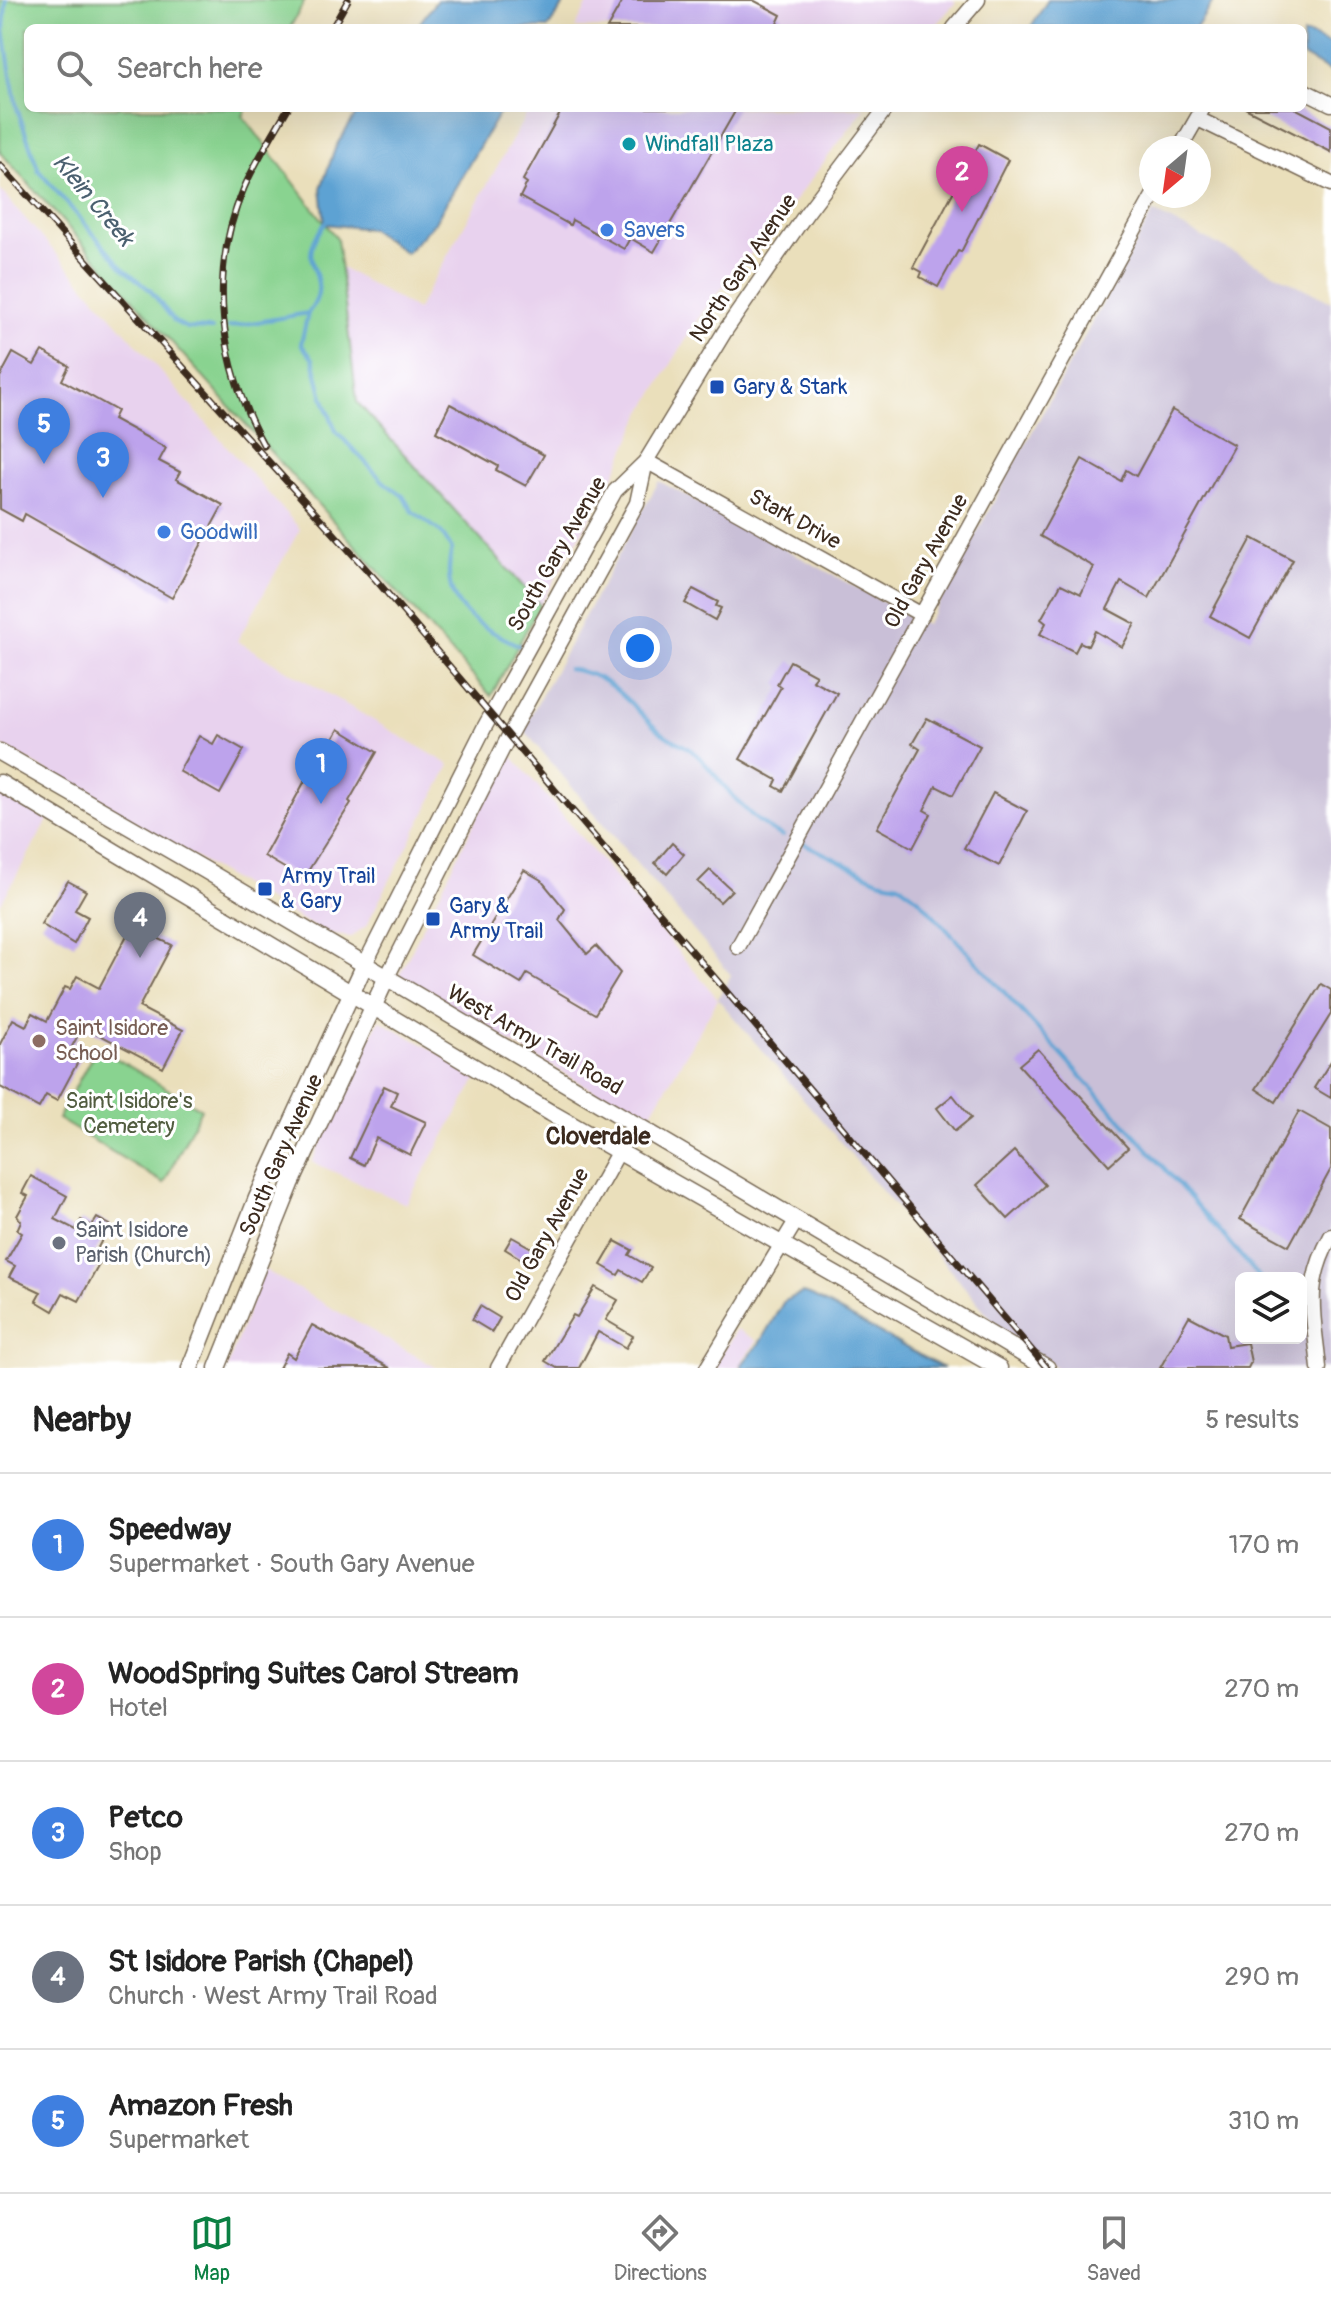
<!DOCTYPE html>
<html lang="en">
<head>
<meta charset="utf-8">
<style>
  body { margin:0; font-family:Pangolin,sans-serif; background:#f2f2f2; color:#222 }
  .controls { position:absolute; right:24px; bottom:24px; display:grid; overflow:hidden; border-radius:12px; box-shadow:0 8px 32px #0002 }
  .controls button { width:72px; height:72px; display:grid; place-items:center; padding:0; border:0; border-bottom:2px solid #e0e0e0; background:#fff; color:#222; font:40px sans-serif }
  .compass { position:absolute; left:1139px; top:136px; width:72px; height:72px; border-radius:50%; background:#fff; box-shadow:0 8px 32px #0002; rotate:209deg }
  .you { position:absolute; left:640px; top:648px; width:28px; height:28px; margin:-20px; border:6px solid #fff; border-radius:50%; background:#1a73e8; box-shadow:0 0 0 12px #1a73e833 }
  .badge { display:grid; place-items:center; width:52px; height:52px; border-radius:50%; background:#0b8043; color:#fff; font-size:26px; font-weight:700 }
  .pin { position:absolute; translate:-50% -66px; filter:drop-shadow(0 2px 4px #0008) }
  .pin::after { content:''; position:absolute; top:42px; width:28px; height:24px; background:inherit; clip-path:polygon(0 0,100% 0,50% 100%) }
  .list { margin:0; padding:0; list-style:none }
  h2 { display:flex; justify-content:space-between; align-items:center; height:104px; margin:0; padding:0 32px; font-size:34px }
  h2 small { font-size:26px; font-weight:400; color:#767676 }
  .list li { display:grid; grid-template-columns:52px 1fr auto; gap:24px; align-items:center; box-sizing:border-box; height:144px; padding:0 32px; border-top:2px solid #e0e0e0 }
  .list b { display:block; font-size:30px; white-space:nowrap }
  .list p { margin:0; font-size:26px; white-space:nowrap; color:#767676 }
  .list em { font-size:26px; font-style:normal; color:#767676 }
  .icon { flex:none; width:44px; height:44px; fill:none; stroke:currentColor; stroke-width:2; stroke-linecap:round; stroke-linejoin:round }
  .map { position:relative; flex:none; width:1331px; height:1368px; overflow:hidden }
  .search { position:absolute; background:#fff; box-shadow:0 8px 32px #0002; left:24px; right:24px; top:24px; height:88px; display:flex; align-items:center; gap:20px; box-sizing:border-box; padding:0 28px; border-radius:12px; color:#767676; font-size:30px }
  .sheet { height:824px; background:#fff }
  nav { display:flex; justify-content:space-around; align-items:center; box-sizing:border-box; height:112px; border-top:2px solid #e0e0e0; background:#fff; font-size:22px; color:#767676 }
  nav a { display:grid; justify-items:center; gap:4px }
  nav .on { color:#0b8043 }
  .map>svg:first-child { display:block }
</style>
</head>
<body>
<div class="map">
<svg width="1331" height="1368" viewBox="0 0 1331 1368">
  <rect width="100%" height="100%" fill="#fff"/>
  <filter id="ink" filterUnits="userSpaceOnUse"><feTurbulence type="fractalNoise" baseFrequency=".0125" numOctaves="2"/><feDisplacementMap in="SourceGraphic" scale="16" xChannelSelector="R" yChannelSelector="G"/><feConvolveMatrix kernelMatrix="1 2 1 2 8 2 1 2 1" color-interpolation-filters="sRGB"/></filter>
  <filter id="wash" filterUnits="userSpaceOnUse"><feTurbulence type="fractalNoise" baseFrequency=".006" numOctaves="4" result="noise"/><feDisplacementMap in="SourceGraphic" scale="32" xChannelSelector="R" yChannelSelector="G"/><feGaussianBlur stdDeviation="1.8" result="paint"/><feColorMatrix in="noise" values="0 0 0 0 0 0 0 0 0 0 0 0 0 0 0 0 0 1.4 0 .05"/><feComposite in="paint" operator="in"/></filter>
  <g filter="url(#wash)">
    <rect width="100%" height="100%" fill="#eadfbb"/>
    <g fill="#e8d2ee">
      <path d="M590,0H952L956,2L933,28H575Z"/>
      <path d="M530,108H865L789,208L709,304L692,329L640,417L613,478L540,605L357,401L340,267L417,310Z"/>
      <path d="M0,190L300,529L237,641L450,765L366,926L351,937L326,934L0,744Z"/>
      <path d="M509,752L718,999L647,1121L398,978Z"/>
      <path d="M0,789L49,818L0,905Z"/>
      <path d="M379,1020L479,1075L406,1204L312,1162Z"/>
      <path d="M263,1269L437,1368H227Z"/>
      <path d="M737,1329L757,1341L739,1365L740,1368H713Z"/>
    </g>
    <path fill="#c9bfd7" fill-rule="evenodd" d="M1153,212L1331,302V1368H1057L1008,1338L718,999L731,975L523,729L659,481L926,625ZM1241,1278H1301V1338H1241Z"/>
    <g fill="#89d390" stroke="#627e57" stroke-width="2">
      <path d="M0,0H305L290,28H28V108H247L243,116L337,239L357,402L540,605L491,696L0,152Z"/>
      <path d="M97,1047L201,1109L164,1183L58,1119Z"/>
    </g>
    <g fill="#5da2d3" stroke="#4c6678" stroke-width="2">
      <path d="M437,0H564L563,6L548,28H416Z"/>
      <path d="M1048,0H1214L1196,28H1030Z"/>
      <path d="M1303,35H1309L1331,44V72L1303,56Z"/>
      <path d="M360,108H502L435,222L406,253L370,229L325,224L321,188L336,146Z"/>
      <path d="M802,1293L812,1296L943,1368H742V1364L759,1344L784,1301Z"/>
    </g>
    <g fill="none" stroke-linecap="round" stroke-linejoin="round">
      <g stroke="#5da2d3" stroke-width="4">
        <path d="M6,0L4,30L11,76L17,108L39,171L124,269L150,290L175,322L187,328L212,329"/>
        <path d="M308,313L301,344L313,359L323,397L336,431L384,482L403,496L412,511L441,532L452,549C437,607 477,625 522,647"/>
        <path d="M229,327L308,313C333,282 304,268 313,244C315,236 322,228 327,221"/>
        <path d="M568,669C612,674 627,703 658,730C672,742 688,744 703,761C724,785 753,825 783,836"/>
        <path d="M805,844L878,880L899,884L918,898L1145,1146L1260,1278"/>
      </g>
    </g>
    <g id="blocks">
      <g fill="#bda3ec">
        <path d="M623,0H753L781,15L775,28H607Z"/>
        <path d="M563,108H737L654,252L630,238L624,249L572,220L570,225L520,197L527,183L523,180Z"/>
        <path d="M1245,108H1295L1331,127V152Z"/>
        <path d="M979,144L1008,160L961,252L958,251L938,287L920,277L922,272L913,267Z"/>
        <path d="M42,351L69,366L62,380L117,411L113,419L166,448L159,461L180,472L176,479L223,505L172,598L25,514L22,521L0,509V377L13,353L34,365Z"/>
        <path d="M450,404L544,455L526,486L496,470L498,466L436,432Z"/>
        <path d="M1172,410L1234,445L1149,598L1121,582L1107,609L1135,624L1122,647L1095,631L1088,646L1080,642L1075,652L1040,634L1046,623L1041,619L1061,584L1081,594L1094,567L1040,536L1082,459L1121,481L1126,470L1136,476Z"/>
        <path d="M1252,538L1293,560L1250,638L1210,616Z"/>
        <path d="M693,589L718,602L716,606L721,608L715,620L685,603Z"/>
        <path d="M790,661L816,675L812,680L837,693L783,791L774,786L777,780L740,759L781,687L777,684Z"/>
        <path d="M927,718L980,746L953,795L936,786L924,810L931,814L913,848L877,828L920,749L912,744Z"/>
        <path d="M339,729L377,752L349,801L351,803L303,879L264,856L307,777L310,779Z"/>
        <path d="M218,735L244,750L220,794L179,771L199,736L213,744Z"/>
        <path d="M993,793L1027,811L999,866L964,848Z"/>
        <path d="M672,843L684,854L667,874L655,863Z"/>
        <path d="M524,870L541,880L565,909L559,920L587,954L596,946L620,973L595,1014L527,974L521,984L473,955Z"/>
        <path d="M710,870L732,890L720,902L698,882Z"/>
        <path d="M68,881L86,891L75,910L88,917L74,944L41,924Z"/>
        <path d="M135,920L158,931L155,937L172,945L139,1007L183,1030L163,1068L83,1026L70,1050L81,1056L57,1101L46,1095L39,1108L0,1087V1044L13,1019L26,1026L32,1013L47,1021L65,987L70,989L77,976L99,988Z"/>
        <path d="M1321,984L1331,990V1014L1276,1102L1256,1089Z"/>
        <path d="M1038,1049L1128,1148L1109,1165L1019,1065Z"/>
        <path d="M1331,1061V1098L1314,1088Z"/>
        <path d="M384,1086L397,1092L391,1106L426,1122L410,1155L376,1138L364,1165L350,1158Z"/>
        <path d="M953,1095L971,1118L955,1131L937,1108Z"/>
        <path d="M1299,1111L1331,1129V1169L1289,1246L1240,1219Z"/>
        <path d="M1014,1151L1045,1185L1008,1219L977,1185Z"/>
        <path d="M31,1176L67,1196L55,1219L76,1230L81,1220L92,1226L97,1218L110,1225L95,1253L101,1256V1261L79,1301L63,1293L53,1311L36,1301L41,1292L9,1277L15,1266L6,1261L22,1233L17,1230L21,1221L17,1216L28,1196L22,1193Z"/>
        <path d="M512,1237L535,1250L528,1263L505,1249Z"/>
        <path d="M615,1241L632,1250L629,1255L651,1268L642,1282L621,1270L618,1275L601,1265Z"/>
        <path d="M595,1287L618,1300L606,1320L633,1336L626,1348L598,1332L579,1368H557L545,1361L573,1315L577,1317Z"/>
        <path d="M480,1306L500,1318L492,1332L472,1320Z"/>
        <path d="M1189,1316L1225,1335L1227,1346L1247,1343L1251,1362L1248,1368H1160Z"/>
        <path d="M312,1325L390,1368H279L287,1353L294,1358Z"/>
      </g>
    </g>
  </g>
  <g filter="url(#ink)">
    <use href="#blocks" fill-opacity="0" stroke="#786955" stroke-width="2"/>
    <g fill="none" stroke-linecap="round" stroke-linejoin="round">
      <g stroke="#786955" stroke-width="17">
        <g id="minor">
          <path d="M954,28L978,0"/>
          <path d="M1303,90L1331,104"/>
          <path d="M1198,119L1331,184"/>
          <path d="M1180,148L1203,108"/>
          <path d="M646,461L922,615"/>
          <path d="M738,947L1153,196"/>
          <path d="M365,964L484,728L615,491L646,461L725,331L806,214L886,108"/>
          <path d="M387,977L510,734L637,503L646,461"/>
          <path d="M498,1368L634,1124"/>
          <path d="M707,1368L796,1221"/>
          <path d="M1319,1368C1314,1314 1303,1287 1331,1236"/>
        </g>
      </g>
      <g stroke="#786955" stroke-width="19">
        <g id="major">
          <path d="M0,752L205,870L1047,1368"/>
          <path d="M0,783L551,1113L999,1368"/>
          <path d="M190,1368L257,1198L365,964"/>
          <path d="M217,1368L291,1184L387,977"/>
        </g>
      </g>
      <use href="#minor" stroke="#fff" stroke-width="14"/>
      <use href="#major" stroke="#fff" stroke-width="16"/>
      <g stroke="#3b2a1e" stroke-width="7">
        <g id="rail">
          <path d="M332,28L348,0"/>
          <path d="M0,165L376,580L1047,1368"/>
          <path d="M264,446C220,366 207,274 244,188C256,161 273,134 288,108"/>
        </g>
      </g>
      <use href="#rail" stroke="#fff" stroke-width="4" stroke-dasharray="12" stroke-linecap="butt"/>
    </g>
  </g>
  <circle fill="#0f9aa8" stroke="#fff" stroke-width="3" cx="629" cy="144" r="8"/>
  <g fill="#3f7fe0" stroke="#fff" stroke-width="3">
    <circle cx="607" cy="230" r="8"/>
    <circle cx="164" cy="532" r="8"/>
  </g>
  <g fill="#1a4fb4" stroke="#fff" stroke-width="3">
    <rect x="709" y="379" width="16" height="16" rx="4"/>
    <rect x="257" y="881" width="16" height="16" rx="4"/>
    <rect x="425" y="911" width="16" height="16" rx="4"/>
  </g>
  <circle fill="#8d6e63" stroke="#fff" stroke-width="3" cx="39" cy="1041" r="8"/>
  <circle fill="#6b7280" stroke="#fff" stroke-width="3" cx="59" cy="1243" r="8"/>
  <g text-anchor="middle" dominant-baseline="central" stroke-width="6" stroke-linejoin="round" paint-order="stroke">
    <g font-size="22" fill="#0d838f" stroke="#fff" text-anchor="start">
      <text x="645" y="144">Windfall Plaza</text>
    </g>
    <g font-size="22" fill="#366cbe" stroke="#fff" text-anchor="start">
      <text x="623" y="230">Savers</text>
      <text x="180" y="532">Goodwill</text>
    </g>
    <g font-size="22" fill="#3b2a1e" stroke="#fff">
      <text transform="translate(743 268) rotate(-56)">North Gary Avenue</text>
      <text transform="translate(795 519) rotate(29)">Stark Drive</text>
      <text transform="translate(557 554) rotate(-60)">South Gary Avenue</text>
      <text transform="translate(926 561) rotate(-61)">Old Gary Avenue</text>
      <text transform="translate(535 1040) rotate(30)">West Army Trail Road</text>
      <text transform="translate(281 1155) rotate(-66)">South Gary Avenue</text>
      <text transform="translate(547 1235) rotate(-61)">Old Gary Avenue</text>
    </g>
    <g font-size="22" fill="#164399" stroke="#fff" text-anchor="start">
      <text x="733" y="387">Gary &amp; Stark</text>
      <text x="281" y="876">Army Trail<tspan x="281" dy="25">&amp; Gary</tspan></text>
      <text x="449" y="906">Gary &amp;<tspan x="449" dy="25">Army Trail</tspan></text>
    </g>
    <g font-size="22" fill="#785e54" stroke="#fff" text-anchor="start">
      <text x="55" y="1028">Saint Isidore<tspan x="55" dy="25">School</tspan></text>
    </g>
    <g font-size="22" fill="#525d40" stroke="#fff">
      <text x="129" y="1101">Saint Isidore's<tspan x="129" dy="25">Cemetery</tspan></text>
    </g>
    <g font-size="22" fill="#5b616d" stroke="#fff" text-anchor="start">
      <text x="75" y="1230">Saint Isidore<tspan x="75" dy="25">Parish (Church)</tspan></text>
    </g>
    <g font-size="24" font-style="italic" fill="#4a606f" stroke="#fff">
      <text transform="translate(93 200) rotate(50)">Klein Creek</text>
    </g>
    <g font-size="24" font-weight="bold" fill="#3b2a1e" stroke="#fff">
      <text x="598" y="1136">Cloverdale</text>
    </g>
  </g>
</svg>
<div class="controls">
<button><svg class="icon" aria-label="layers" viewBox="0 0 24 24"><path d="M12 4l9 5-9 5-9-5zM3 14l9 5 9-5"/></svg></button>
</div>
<svg class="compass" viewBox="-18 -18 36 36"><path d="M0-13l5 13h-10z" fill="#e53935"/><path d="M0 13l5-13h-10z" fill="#767676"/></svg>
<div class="you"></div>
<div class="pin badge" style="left:321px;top:804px;background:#3f7fe0">1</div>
<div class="pin badge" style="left:962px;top:212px;background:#d1479c">2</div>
<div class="pin badge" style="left:103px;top:498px;background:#3f7fe0">3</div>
<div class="pin badge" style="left:140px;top:958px;background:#6b7280">4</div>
<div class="pin badge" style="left:44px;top:464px;background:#3f7fe0">5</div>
<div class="search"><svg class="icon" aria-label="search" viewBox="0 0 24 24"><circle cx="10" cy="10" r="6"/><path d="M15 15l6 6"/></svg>Search here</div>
</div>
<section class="sheet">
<h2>Nearby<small>5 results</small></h2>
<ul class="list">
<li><span class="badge" style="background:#3f7fe0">1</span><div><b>Speedway</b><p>Supermarket · South Gary Avenue</p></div><em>170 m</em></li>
<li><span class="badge" style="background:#d1479c">2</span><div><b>WoodSpring Suites Carol Stream</b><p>Hotel</p></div><em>270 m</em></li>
<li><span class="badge" style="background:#3f7fe0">3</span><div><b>Petco</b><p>Shop</p></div><em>270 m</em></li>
<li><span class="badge" style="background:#6b7280">4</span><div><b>St Isidore Parish (Chapel)</b><p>Church · West Army Trail Road</p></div><em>290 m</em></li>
<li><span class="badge" style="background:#3f7fe0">5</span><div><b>Amazon Fresh</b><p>Supermarket</p></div><em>310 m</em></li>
</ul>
</section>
<nav>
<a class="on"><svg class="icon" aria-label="map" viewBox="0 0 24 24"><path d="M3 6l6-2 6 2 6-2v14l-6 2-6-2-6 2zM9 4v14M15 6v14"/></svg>Map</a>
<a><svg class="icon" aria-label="directions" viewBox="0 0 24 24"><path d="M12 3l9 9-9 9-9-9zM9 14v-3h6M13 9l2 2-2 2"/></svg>Directions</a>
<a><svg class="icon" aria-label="saved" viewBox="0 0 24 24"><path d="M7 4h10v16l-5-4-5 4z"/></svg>Saved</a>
</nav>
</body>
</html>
